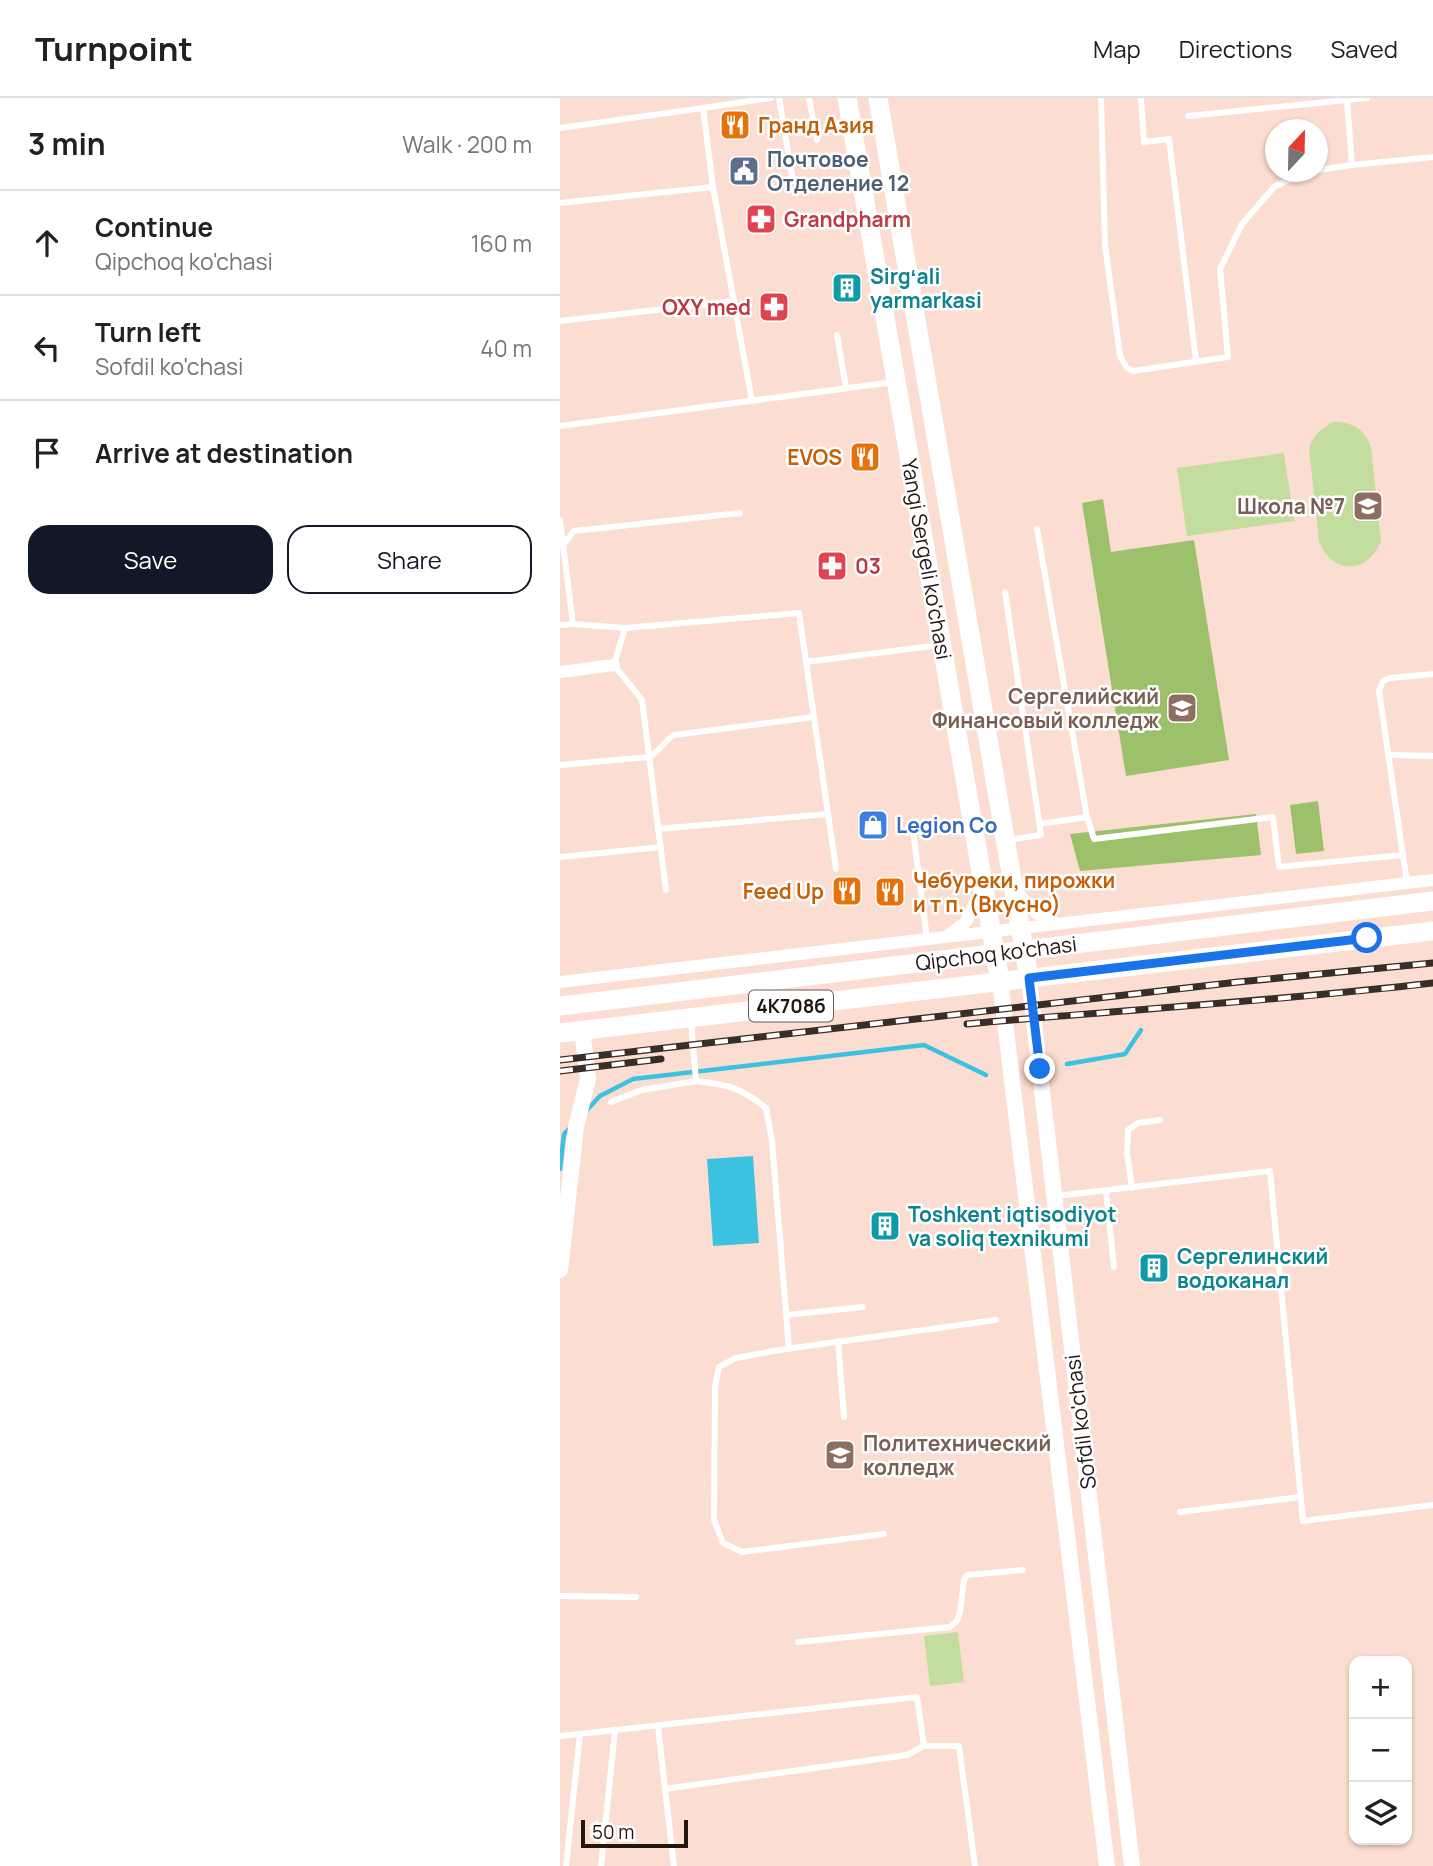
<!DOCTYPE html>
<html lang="en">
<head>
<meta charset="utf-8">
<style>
  body { margin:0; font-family:Manrope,sans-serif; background:#f2f2f2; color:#202124 }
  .controls { position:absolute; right:21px; bottom:21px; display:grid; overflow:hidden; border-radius:14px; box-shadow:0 2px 5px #0004 }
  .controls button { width:63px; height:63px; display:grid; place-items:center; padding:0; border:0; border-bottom:2px solid #e0e0e0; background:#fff; color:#202124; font:35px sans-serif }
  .compass { position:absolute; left:705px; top:21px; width:63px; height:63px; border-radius:50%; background:#fff; box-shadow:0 2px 5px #0004; rotate:22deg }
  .scale { position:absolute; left:21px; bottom:18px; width:107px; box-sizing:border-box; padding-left:7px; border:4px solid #221610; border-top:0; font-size:19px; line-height:24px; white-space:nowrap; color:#221610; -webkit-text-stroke:5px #fff; paint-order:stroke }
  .stop { position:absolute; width:21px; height:21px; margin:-16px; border:5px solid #1a73e8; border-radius:50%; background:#fff }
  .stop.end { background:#1a73e8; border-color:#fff; box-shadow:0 2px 7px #0008 }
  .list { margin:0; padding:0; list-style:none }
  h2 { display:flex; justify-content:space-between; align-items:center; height:91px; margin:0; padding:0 28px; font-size:30px }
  h2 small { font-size:23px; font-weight:400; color:#757577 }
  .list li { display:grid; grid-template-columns:46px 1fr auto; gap:21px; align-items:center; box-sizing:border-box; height:105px; padding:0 28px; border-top:2px solid #e0e0e0 }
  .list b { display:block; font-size:26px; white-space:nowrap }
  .list p { margin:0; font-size:23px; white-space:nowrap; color:#757577 }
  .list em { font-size:23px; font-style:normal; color:#757577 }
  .actions { display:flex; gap:14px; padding:21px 28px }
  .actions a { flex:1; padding:16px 0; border:2px solid #111827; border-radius:21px; text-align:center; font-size:24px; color:#111827 }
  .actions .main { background:#111827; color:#fff }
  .icon { flex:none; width:38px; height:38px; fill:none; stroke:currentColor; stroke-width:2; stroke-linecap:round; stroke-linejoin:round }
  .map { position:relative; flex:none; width:873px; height:1768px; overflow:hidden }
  header { display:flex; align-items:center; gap:42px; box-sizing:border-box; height:98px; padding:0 35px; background:#fff; border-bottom:2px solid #e0e0e0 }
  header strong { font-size:33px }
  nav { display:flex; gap:38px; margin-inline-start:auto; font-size:24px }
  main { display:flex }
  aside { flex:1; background:#fff }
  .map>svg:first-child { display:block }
</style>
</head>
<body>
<header>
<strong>Turnpoint</strong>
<nav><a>Map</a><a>Directions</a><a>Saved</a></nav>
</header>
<main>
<aside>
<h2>3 min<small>Walk · 200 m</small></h2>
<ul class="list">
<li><svg class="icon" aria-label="ahead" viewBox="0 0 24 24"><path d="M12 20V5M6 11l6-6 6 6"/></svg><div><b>Continue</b><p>Qipchoq ko'chasi</p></div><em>160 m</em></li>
<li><svg class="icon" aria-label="left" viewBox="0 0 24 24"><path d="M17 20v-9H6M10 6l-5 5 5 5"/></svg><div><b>Turn left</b><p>Sofdil ko'chasi</p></div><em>40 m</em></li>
<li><svg class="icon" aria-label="arrive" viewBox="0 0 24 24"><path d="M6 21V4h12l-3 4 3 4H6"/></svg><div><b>Arrive at destination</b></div></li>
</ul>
<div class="actions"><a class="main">Save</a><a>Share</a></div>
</aside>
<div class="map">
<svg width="873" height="1768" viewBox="0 0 873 1768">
  <rect width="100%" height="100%" fill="#fbded1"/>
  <g fill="#c3dd9f">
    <path d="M774,324C793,324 804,331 811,349L821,443C807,477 772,477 759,443L749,350C754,336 761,330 774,324Z"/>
    <path d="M724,355L734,423L627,438L617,370Z"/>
    <path d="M398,1534L404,1584L370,1588L364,1538Z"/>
  </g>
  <g fill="#9dc06a">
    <path d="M543,401L551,454L634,442L669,662L566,678L522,405Z"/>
    <path d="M758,703L764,753L736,756L730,707Z"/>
    <path d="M696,716L701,757L520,773L510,736Z"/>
  </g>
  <path fill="#3dc1e1" d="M193,1058L199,1145L153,1148L147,1061Z"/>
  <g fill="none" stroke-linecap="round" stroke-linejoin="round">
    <g stroke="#3dc1e1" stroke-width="4.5">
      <path d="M507,966L565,956L581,932"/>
      <path d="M27,1012L40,998L73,981L364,947L426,977"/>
      <path d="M0,1071L4,1036L11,1029"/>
    </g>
    <g stroke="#fff" stroke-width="6">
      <path d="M219,0L233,83"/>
      <path d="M249,0L257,42"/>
      <path d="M541,0L545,146L560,258L567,270L573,273L668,259L660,171L682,126L714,89L745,74"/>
      <path d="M581,0L584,44L609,41L636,263"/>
      <path d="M787,2L792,67L873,59"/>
      <path d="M628,18L807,0"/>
      <path d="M0,30L143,10"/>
      <path d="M758,72L792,67"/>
      <path d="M153,89L143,10L211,0"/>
      <path d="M0,105L153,89L192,303"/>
      <path d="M0,223L174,203"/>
      <path d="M277,237L286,290"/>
      <path d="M0,328L334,284"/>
      <path d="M0,422L13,526L0,527"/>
      <path d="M477,431L527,719L480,726"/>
      <path d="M3,447L14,433L180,415"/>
      <path d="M445,494L481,737L447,742"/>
      <path d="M13,526L65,530"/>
      <path d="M246,564L380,547"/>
      <path d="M828,657L873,658"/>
      <path d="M0,667L89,659C100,653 104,643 114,637L254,619"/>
      <path d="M527,719L534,741L713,719L719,769L843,757"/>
      <path d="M352,725L367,841"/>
      <path d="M98,731L268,716"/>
      <path d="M0,759L101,749"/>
      <path d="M847,785L819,593L823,583L830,580L873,576"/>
      <path d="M106,792L82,602L54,567L65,530L239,515L276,771"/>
      <path d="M136,983C169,987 180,989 206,1010L212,1043L229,1251"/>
      <path d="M51,1004L82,992L136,983L131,923"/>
      <path d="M572,1090L567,1055L568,1032L578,1025L600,1022"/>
      <path d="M546,1093L554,1169"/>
      <path d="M496,1098L710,1073L743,1423L873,1407"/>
      <path d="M226,1217L303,1209"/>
      <path d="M278,1243L284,1319"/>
      <path d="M620,1414L741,1399"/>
      <path d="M324,1436L182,1454L163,1445L154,1422L155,1289L159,1269L176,1260L219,1252L436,1222"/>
      <path d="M0,1498L76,1499"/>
      <path d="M238,1544L390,1529L397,1523L400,1514L404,1482L407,1477L463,1472"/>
      <path d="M98,1628L105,1691L347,1657L364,1648"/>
      <path d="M0,1638L357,1599L364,1648H399L415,1768"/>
      <path d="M105,1691L114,1768"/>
      <path d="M6,1768L20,1636"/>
      <path d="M41,1768L55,1633"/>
    </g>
    <g stroke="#fff" stroke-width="12">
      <path d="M0,574L54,567"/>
      <path d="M458,795L476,815L498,826"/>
      <path d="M388,837L406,824L421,791"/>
      <path d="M0,884L873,782"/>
    </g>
    <g stroke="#fff" stroke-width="16">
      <path d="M469,880L572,1768"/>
      <path d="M440,883L547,1768"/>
      <path d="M0,1172L16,1029L28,981L22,932"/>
    </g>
    <g stroke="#fff" stroke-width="19">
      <path d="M287,0L440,883"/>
      <path d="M318,0L469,880"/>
      <path d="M0,908L873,803"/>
      <path d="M0,935L873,833"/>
    </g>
    <g stroke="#3a2c26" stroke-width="7">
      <g id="rail">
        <path d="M407,926C562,912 718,903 873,885"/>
        <path d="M0,962L678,884L873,865"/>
        <path d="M0,973L101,961"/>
      </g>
    </g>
    <use href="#rail" stroke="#fff" stroke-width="4.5" stroke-dasharray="13" stroke-linecap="butt"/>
  </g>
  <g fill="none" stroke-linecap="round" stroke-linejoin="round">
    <path stroke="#1a73e8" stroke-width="9" d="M480,971L469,880L807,840"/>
  </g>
  <defs>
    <g id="restaurant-square" transform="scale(1.575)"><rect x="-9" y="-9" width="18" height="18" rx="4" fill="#e8710a" stroke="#fff"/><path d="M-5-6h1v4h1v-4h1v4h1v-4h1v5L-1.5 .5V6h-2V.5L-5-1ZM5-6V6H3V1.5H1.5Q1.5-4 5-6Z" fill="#fff"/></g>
    <g id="civic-square" transform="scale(1.575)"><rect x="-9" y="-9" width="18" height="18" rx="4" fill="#5c6f8a" stroke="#fff"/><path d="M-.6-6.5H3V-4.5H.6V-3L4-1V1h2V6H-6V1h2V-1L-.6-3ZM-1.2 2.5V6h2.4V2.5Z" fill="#fff"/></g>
    <g id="pharmacy-square" transform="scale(1.575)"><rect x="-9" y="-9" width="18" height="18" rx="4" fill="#e0444e" stroke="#fff"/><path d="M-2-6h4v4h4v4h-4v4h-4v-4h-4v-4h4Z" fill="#fff"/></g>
    <g id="building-square" transform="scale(1.575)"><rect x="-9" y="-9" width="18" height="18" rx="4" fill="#0f9aa8" stroke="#fff"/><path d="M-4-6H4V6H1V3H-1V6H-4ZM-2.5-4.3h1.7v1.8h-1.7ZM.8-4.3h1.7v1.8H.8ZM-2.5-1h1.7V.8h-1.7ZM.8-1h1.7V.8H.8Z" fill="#fff"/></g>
    <g id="school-square" transform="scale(1.575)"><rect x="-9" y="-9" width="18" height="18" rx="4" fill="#8d6e63" stroke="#fff"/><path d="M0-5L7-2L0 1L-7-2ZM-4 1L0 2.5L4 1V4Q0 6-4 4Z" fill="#fff"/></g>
    <g id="university-square" transform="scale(1.575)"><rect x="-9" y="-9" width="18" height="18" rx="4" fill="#8d6e63" stroke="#fff"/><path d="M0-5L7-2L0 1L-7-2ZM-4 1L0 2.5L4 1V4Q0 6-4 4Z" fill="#fff"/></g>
    <g id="shop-square" transform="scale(1.575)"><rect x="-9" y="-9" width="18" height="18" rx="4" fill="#3f7fe0" stroke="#fff"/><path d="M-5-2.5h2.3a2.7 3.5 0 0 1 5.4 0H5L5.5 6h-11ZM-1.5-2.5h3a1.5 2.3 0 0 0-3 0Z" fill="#fff"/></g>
  </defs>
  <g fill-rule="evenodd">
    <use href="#restaurant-square" x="175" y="27"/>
    <use href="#civic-square" x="184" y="73"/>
    <use href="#pharmacy-square" x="201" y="121"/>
    <use href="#building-square" x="287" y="190"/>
    <use href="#pharmacy-square" x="214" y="209"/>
    <use href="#restaurant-square" x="305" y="359"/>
    <use href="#school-square" x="808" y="408"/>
    <use href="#pharmacy-square" x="272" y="468"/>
    <use href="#university-square" x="622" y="610"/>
    <use href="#shop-square" x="313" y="727"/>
    <use href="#restaurant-square" x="287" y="793"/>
    <use href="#restaurant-square" x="330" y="794"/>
    <use href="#building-square" x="325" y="1128"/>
    <use href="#building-square" x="594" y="1170"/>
    <use href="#university-square" x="280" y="1357"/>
  </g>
  <g text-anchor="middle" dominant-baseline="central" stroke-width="5" stroke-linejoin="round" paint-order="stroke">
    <rect fill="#fff" stroke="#645c58" stroke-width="2" x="189" y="892.5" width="84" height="31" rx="5"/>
    <g font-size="19" font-weight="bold" fill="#221610">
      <text x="231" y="908">4К708б</text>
    </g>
    <g font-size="21" font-weight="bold" fill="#c56008" stroke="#fff" text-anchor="start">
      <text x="198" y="27">Гранд Азия</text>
      <text x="282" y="359" text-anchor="end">EVOS</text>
      <text x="353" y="782">Чебуреки, пирожки<tspan x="353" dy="24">и т п. (Вкусно)</tspan></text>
      <text x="264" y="793" text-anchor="end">Feed Up</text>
    </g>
    <g font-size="21" font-weight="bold" fill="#4e5e75" stroke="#fff" text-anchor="start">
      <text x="207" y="61">Почтовое<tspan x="207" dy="24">Отделение 12</tspan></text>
    </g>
    <g font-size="21" font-weight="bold" fill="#be3a42" stroke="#fff" text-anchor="start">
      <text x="224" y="121">Grandpharm</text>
      <text x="191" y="209" text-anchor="end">OXY med</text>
      <text x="295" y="468">03</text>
    </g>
    <g font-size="21" font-weight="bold" fill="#0d838f" stroke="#fff" text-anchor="start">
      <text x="310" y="178">Sirgʻali<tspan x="310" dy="24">yarmarkasi</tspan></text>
      <text x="348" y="1116">Toshkent iqtisodiyot<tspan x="348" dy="24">va soliq texnikumi</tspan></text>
      <text x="617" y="1158">Сергелинский<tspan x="617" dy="24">водоканал</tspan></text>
    </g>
    <g font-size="21" font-weight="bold" fill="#785e54" stroke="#fff" text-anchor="end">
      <text x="785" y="408">Школа №7</text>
      <text x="599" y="598">Сергелийский<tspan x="599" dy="24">Финансовый колледж</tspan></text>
      <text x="303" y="1345" text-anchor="start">Политехнический<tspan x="303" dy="24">колледж</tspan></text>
    </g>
    <g font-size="21" fill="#221610" stroke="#fff">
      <text transform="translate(367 461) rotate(80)">Yangi Sergeli ko'chasi</text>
      <text transform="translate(436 855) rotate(-7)">Qipchoq ko'chasi</text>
      <text transform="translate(520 1324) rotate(-97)">Sofdil ko'chasi</text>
    </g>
    <g font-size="21" font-weight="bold" fill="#366cbe" stroke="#fff" text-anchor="start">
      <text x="336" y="727">Legion Co</text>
    </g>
  </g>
</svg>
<div class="controls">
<button>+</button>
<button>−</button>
<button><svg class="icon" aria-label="layers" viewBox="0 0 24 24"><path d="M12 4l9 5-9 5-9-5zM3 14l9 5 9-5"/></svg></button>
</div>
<svg class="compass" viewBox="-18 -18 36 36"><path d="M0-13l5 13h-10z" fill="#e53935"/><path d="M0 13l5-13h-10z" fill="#757577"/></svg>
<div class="scale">50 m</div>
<div class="stop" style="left:807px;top:840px"></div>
<div class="stop end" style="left:480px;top:971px"></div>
</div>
</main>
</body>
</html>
